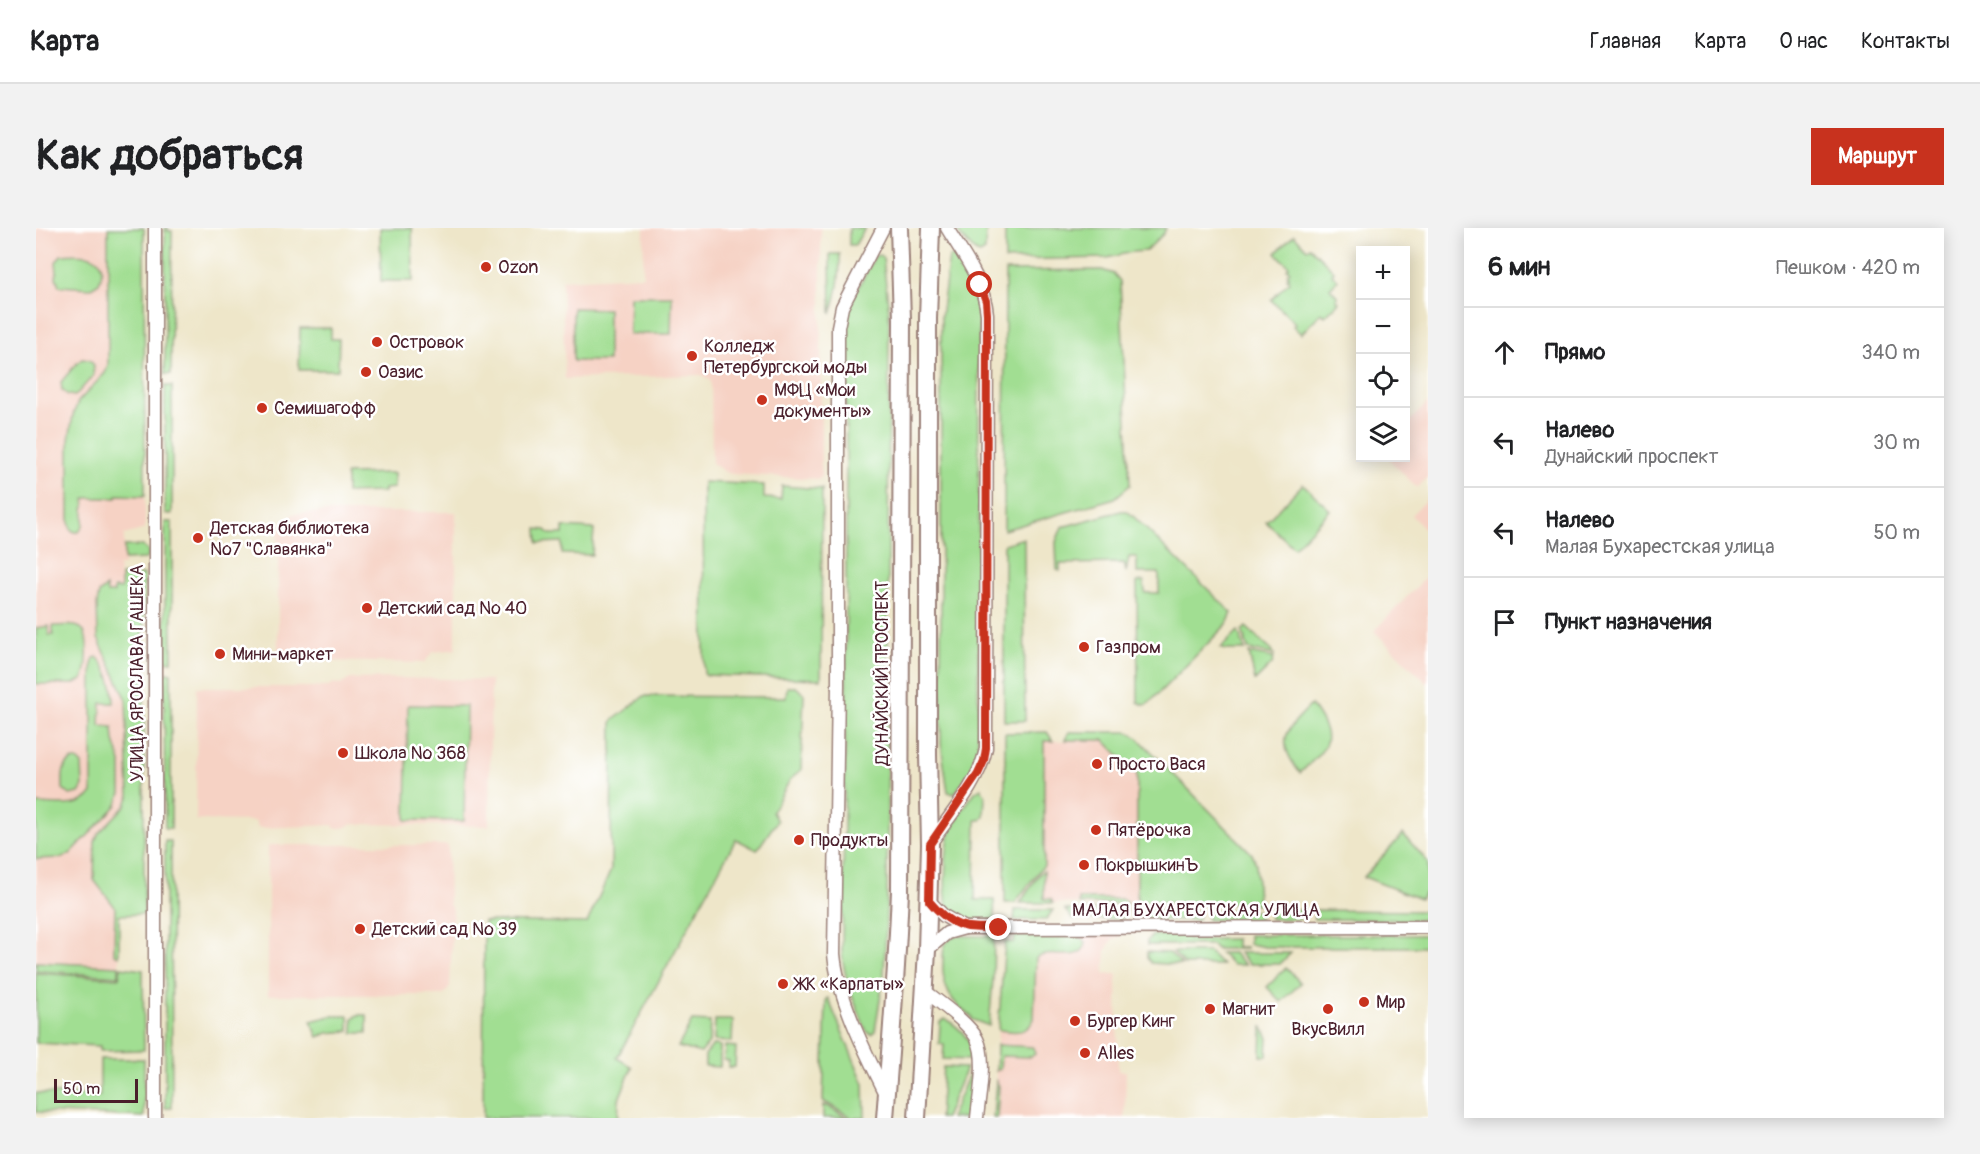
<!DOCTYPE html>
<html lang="ru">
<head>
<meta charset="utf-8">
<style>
  body { margin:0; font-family:Pangolin,sans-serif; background:#f2f2f2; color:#202124 }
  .controls { position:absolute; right:18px; top:18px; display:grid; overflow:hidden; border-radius:0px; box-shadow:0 3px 15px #0003 }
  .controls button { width:54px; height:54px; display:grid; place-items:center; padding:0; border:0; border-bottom:2px solid #e0e0e0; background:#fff; color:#202124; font:30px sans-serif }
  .scale { position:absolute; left:18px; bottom:15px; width:84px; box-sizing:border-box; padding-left:6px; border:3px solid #4a1f2b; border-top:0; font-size:16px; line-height:21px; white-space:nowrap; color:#4a1f2b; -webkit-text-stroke:4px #fff; paint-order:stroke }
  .stop { position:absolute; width:18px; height:18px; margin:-14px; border:4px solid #c8321e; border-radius:50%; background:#fff }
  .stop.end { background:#c8321e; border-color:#fff; box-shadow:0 2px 6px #0008 }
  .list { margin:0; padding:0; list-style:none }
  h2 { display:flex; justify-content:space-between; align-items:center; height:78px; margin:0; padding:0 24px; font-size:26px }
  h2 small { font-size:20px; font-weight:400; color:#757577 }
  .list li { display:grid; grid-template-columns:39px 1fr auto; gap:18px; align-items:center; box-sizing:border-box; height:90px; padding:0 24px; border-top:2px solid #e0e0e0 }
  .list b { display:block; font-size:22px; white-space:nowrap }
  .list p { margin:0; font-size:20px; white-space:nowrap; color:#757577 }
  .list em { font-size:20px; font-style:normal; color:#757577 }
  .icon { flex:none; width:33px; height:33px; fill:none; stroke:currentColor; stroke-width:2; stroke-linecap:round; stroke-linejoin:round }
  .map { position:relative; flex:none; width:1392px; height:890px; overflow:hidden; border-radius:0px }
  header { display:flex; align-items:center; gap:36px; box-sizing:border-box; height:84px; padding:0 30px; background:#fff; border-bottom:2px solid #e0e0e0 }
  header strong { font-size:28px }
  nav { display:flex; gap:33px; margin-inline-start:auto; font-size:21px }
  .intro { display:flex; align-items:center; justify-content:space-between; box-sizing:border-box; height:144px; padding:0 36px }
  h1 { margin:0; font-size:42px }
  .button { padding:15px 27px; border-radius:0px; background:#c8321e; color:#fff; font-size:21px; font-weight:700 }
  main { display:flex; gap:36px; padding:0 36px }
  aside { flex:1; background:#fff; border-radius:0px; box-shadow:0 3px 15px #0003 }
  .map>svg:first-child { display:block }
</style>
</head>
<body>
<header>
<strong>Карта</strong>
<nav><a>Главная</a><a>Карта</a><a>О нас</a><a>Контакты</a></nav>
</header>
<div class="intro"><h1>Как добраться</h1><a class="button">Маршрут</a></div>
<main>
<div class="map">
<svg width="1392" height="890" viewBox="0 0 1392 890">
  <rect width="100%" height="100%" fill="#fff"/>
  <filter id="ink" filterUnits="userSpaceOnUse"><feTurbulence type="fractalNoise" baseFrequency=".0167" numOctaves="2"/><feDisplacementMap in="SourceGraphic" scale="12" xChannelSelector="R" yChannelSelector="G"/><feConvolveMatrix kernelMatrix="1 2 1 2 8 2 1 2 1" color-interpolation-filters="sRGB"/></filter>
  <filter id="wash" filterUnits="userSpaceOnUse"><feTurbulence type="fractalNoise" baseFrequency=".008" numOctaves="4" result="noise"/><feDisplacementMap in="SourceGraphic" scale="24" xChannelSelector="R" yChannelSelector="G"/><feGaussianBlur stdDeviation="1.35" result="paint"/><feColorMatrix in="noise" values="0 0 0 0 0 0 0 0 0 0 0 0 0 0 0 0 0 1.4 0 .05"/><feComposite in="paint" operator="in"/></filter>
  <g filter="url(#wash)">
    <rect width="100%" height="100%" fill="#eee6c9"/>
    <g fill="#f6d2c4">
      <path d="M0,0H108L109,301L88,307V338H83V348L85,350V347H108V686L83,687V748L0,743Z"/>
      <path d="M608,0H785V248L782,251L696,246L689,244L676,235L675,153L666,147L529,151L526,52L607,48Z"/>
      <path d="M1392,174V249L1381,260L1352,230H1370V197Z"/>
      <path d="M1392,270V305L1375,287Z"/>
      <path d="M291,284H420V421L397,424L388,435L242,432V304L257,286Z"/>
      <path d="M1392,347V456L1338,403Z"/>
      <path d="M364,450L455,452L453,598L317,596L307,600H298L297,597L227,600H222L219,593L160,592L161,459H293L298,455L304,457L314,451Z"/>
      <path d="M1068,512L1101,546V675L1091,676L1090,673L1086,671H1043V676L1017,675L1016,673L1008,671V513Z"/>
      <path d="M232,617H412L413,676L417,682L414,759L408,767H232Z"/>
      <path d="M1043,707H1087L1077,711L1073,716L1070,723L1068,746H1081L1082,843H1090L1089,890H961L963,858L960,853V843L964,841L965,828L995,829L997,819L961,817L962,802L979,804L997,794L1000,730L1008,727H1040L1047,709Z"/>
    </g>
    <g fill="#a1de92" stroke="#767e5e" stroke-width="1.5">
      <path d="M72,0H108L109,268L81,267V270H49L47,297L43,304H39L35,302L33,294V212L37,187L42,174L69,145L72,138Z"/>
      <path d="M129,0H132V3H136L135,146H129Z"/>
      <path d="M344,0H376L377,53H345Z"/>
      <path d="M813,0H829L819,17H813Z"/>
      <path d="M920,0H950L949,23L944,26L941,25L925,9Z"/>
      <path d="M969,0H1130L1128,5L1110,23L1096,24L1071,30L969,32Z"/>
      <path d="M1258,7L1271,21L1274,19L1298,43L1296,46L1302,52L1294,60L1302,69L1300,71L1303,74L1289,88L1285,85L1265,106L1257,98L1259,95L1235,72L1254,53L1251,51L1253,48L1251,46L1254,43L1251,41L1253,38L1240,25Z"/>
      <path d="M794,26H804C804,49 802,64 795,86Z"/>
      <path d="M25,27C46,25 75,24 63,55L55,60L23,58L20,49L21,44L20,34Z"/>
      <path d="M844,27L847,30L853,85L851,666L848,747L839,803L836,806L831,804C820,778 808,753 806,725L810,457V89L818,68L839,28Z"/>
      <path d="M913,29H918L941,72L943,83L942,522L936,542L918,566L912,564L905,516V89Z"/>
      <path d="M1066,42L1078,46L1084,53L1094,257L1079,270L968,302L969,43Z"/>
      <path d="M594,68H636L635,106H593Z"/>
      <path d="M537,80L572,81V133H537Z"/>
      <path d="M264,100H295V111H303L302,142H263Z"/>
      <path d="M46,131L53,132L58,137L57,148L39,168L32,167L26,162L25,154L40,136Z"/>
      <rect x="129" y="158" width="7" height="128"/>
      <path d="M358,245V260L348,261V264L310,265V246Z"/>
      <path d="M667,254L728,257V270L745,271L746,258L786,261L785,451L668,447Z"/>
      <path d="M1267,256L1294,282L1258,320L1230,294Z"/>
      <path d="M1085,283H1091L1098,289L1196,385L1191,396L1112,476L1108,477L1102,474L1101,354L1108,353L1109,365H1123V345H1101V329H1093L1090,344L1088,335L1024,336V343L1021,342L1020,314L1026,299Z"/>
      <path d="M129,294H136V433L129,434Z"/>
      <path d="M527,299L558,301L556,327L526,326V314L502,315L501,301L510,302L514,306H527Z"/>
      <path d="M988,310L989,493H968V316Z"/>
      <path d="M88,318H106L112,323V329L109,331L88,332Z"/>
      <path d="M85,347H108V686L83,687V728L78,726L79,679L58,652L59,614L62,606L90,577L93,569L90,470L62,410L61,376L63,365L70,359L71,365H78V360L85,361Z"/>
      <path d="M13,398V407H17V398C25,398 39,395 46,401C54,409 52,444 46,452L37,456H0V400Z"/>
      <path d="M1210,399L1237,424L1238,427L1212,421L1206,403Z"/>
      <path d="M1202,403L1209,422H1190L1185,420Z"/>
      <path d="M1213,425L1238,430L1236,436L1219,453Z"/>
      <path d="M61,429C73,440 78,460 78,475H65L64,498L77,499L78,513L85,534V565L81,577L34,626L24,630L0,631V576C17,576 46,582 56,565V436L58,430Z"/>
      <path d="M128,445H135V600H129Z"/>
      <path d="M751,459H760L768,466L765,542L754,552L736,584L741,593L721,622L700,611L581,830L596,839L583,871L582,890H447L448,693L551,695L575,642L576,493L608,468L750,469Z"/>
      <path d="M372,477L430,478L428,593L370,592Z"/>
      <path d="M1275,477C1301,512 1293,518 1264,545C1239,512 1249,503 1275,477Z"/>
      <path d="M1011,504L1017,513H1008V638L1002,644L979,675H969V505Z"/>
      <path d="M1033,504H1092L1101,509L1216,626L1220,636L1222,676L1101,675V546L1068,512H1029Z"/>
      <path d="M36,532H41L46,537L47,558L43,565L34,567L27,561C27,549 25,539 36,532Z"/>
      <path d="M945,560L949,567L948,588L945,592H940L939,672H958L959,692C944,692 925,695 914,684C906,675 910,623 913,610C914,602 919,596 923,589L922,588L939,564Z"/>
      <path d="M1367,606L1392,634V662L1384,671L1328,649Z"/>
      <path d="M129,613H135L136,880H129Z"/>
      <path d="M1008,643V671H1015L1017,675H984L1003,646Z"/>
      <path d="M1043,671H1086L1090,673L1091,676H1043Z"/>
      <path d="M979,682H1017L1010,692H978Z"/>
      <path d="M1029,682H1091L1087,691H1037Z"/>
      <path d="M1233,682H1269L1266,691H1234Z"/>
      <path d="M1278,682L1392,683V692L1278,691Z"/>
      <path d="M1102,683H1163L1162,692H1106Z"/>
      <rect x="1171" y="683" width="52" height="9"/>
      <path d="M1043,707L1050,714C1047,737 1015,720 1000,730L998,791C991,807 977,804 962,802L969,714H978L979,708Z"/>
      <path d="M1117,707H1152V711H1200V719H1210V721H1180L1176,717H1111V713Z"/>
      <path d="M1213,707H1392V719H1229L1213,716Z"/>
      <path d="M921,708H958L957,752L953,798L935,791L936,789C915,776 905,758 907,733C907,727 907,720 910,715C913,711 918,709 921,708Z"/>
      <path d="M1111,724L1134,725L1146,737L1115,735L1111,730Z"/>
      <path d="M1137,724H1173L1186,737H1149Z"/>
      <path d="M1184,725H1197L1209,737H1196Z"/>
      <path d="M1203,725H1255L1244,736H1213Z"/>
      <path d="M0,734L83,738V748L0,743Z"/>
      <path d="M85,739L107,742L108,822L64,823V818L0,815V745L83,750Z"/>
      <path d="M1250,740L1265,755L1245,774L1231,759Z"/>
      <path d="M792,770L828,856L829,890H816L787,873L790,771Z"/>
      <path d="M322,787H331V805H317V790Z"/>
      <path d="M295,788H313V803L292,805L282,809L275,793Z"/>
      <path d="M909,791C926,800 936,814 938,832L907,831L908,817L903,816L904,794Z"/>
      <path d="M679,792H697L696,814L678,813Z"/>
      <path d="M656,793L674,794L673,815L665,825L642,819Z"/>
      <path d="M1226,798L1232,810L1231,828H1225Z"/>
      <path d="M677,817L684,818V839L669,838V827Z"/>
      <path d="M961,817L997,819L999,826L995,829L965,828L964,841L960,843Z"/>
      <path d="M689,818L700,819L699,839H692L693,833L688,832Z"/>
      <path d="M64,831H108V889L0,884V865L64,868Z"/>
      <path d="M907,839L930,840L909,890H903Z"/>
      <path d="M936,840H938L934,890H914Z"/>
      <path d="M960,853L963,858L961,890H957Z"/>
      <path d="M787,877L793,879L811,890H787Z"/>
    </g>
  </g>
  <g filter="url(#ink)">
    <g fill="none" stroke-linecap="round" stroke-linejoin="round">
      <g stroke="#9c827a" stroke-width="15">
        <g id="street">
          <path d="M847,0L806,79L802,99V457L798,726C802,771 830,825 850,866"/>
          <path d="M894,616C913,588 944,554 950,520L951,86C948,53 927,27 911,0"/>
          <path d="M893,673L908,688L929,700"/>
          <path d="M891,722L911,705L929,700L1392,699"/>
          <path d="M889,763C903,774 934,796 941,811C951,830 943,868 941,890"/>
          <path d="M119,890V0"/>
        </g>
      </g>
      <g stroke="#9c827a" stroke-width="20">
        <g id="secondary">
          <path d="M849,890C855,814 861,739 864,663L866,91L863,0"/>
          <path d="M881,890L891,722L894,616L892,527V91L895,0"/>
        </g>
      </g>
      <use href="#street" stroke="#fff" stroke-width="12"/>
      <use href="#secondary" stroke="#fff" stroke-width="16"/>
    </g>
  </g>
  <g fill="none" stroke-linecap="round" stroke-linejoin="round" filter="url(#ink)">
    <path stroke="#c8321e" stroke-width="8" d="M944,57L950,73L951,86L950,520L948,533L942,546L894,616L893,673C917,701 928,700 963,700"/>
  </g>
  <g fill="#c8321e" stroke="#fff" stroke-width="2">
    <circle cx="450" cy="39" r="6"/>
    <circle cx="341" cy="114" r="6"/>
    <circle cx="656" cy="128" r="6"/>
    <circle cx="330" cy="144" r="6"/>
    <circle cx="726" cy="172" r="6"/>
    <circle cx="226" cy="180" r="6"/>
    <circle cx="162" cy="310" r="6"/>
    <circle cx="331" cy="380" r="6"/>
    <circle cx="1048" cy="419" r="6"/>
    <circle cx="184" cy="426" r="6"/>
    <circle cx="307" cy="525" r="6"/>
    <circle cx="1061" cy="536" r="6"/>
    <circle cx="1060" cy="602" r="6"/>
    <circle cx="763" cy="612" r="6"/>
    <circle cx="1048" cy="637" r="6"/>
    <circle cx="324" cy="701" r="6"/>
    <circle cx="747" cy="756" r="6"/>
    <circle cx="1328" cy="774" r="6"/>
    <circle cx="1174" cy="781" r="6"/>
    <circle cx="1292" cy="781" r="6"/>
    <circle cx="1039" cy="793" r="6"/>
    <circle cx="1049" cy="825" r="6"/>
  </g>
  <g text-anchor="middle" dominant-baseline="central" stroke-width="5" stroke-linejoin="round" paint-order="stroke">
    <g font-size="18" fill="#4a1f2b" stroke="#fff" text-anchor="start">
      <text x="462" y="39">Ozon</text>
      <text x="353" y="114">Островок</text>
      <text x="668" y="118">Колледж<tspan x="668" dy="21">Петербургской моды</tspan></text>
      <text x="342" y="144">Оазис</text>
      <text x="738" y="162">МФЦ «Мои<tspan x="738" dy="21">документы»</tspan></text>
      <text x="238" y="180">Семишагофф</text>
      <text x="174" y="300">Детская библиотека<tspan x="174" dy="21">№7 "Славянка"</tspan></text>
      <text x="343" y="380">Детский сад № 40</text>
      <text x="1060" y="419">Газпром</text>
      <text x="196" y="426">Мини-маркет</text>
      <text x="319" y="525">Школа № 368</text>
      <text x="1073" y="536">Просто Вася</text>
      <text x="1072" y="602">Пятёрочка</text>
      <text x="775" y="612">Продукты</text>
      <text x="1060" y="637">ПокрышкинЪ</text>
      <text x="336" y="701">Детский сад № 39</text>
      <text x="759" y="756">ЖК «Карпаты»</text>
      <text x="1340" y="774">Мир</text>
      <text x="1186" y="781">Магнит</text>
      <text x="1051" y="793">Бургер Кинг</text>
      <text x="1292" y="801" text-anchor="middle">ВкусВилл</text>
      <text x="1061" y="825">Alles</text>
    </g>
    <g font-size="18" fill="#4a1f2b" stroke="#fff">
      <text transform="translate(101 445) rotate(-90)">УЛИЦА ЯРОСЛАВА ГАШЕКА</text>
      <text transform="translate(846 445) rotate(-90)">ДУНАЙСКИЙ ПРОСПЕКТ</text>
      <text x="1160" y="682">МАЛАЯ БУХАРЕСТСКАЯ УЛИЦА</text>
    </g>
  </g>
</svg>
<div class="controls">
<button>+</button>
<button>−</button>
<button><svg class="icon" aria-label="locate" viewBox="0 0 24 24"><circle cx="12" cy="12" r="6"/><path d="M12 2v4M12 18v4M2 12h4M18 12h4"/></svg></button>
<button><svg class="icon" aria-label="layers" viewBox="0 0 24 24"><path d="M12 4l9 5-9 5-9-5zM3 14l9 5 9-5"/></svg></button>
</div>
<div class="scale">50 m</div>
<div class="stop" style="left:944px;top:57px"></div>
<div class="stop end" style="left:963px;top:700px"></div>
</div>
<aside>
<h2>6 мин<small>Пешком · 420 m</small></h2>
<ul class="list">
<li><svg class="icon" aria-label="ahead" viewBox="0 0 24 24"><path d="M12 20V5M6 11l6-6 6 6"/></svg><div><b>Прямо</b></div><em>340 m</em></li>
<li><svg class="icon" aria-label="left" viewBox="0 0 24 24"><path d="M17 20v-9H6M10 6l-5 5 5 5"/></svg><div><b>Налево</b><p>Дунайский проспект</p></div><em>30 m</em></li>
<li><svg class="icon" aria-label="left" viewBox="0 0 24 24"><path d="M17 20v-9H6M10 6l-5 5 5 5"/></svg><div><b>Налево</b><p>Малая Бухарестская улица</p></div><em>50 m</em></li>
<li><svg class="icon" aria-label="arrive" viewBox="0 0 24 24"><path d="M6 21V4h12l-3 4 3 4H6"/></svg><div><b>Пункт назначения</b></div></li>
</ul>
</aside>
</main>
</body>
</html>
